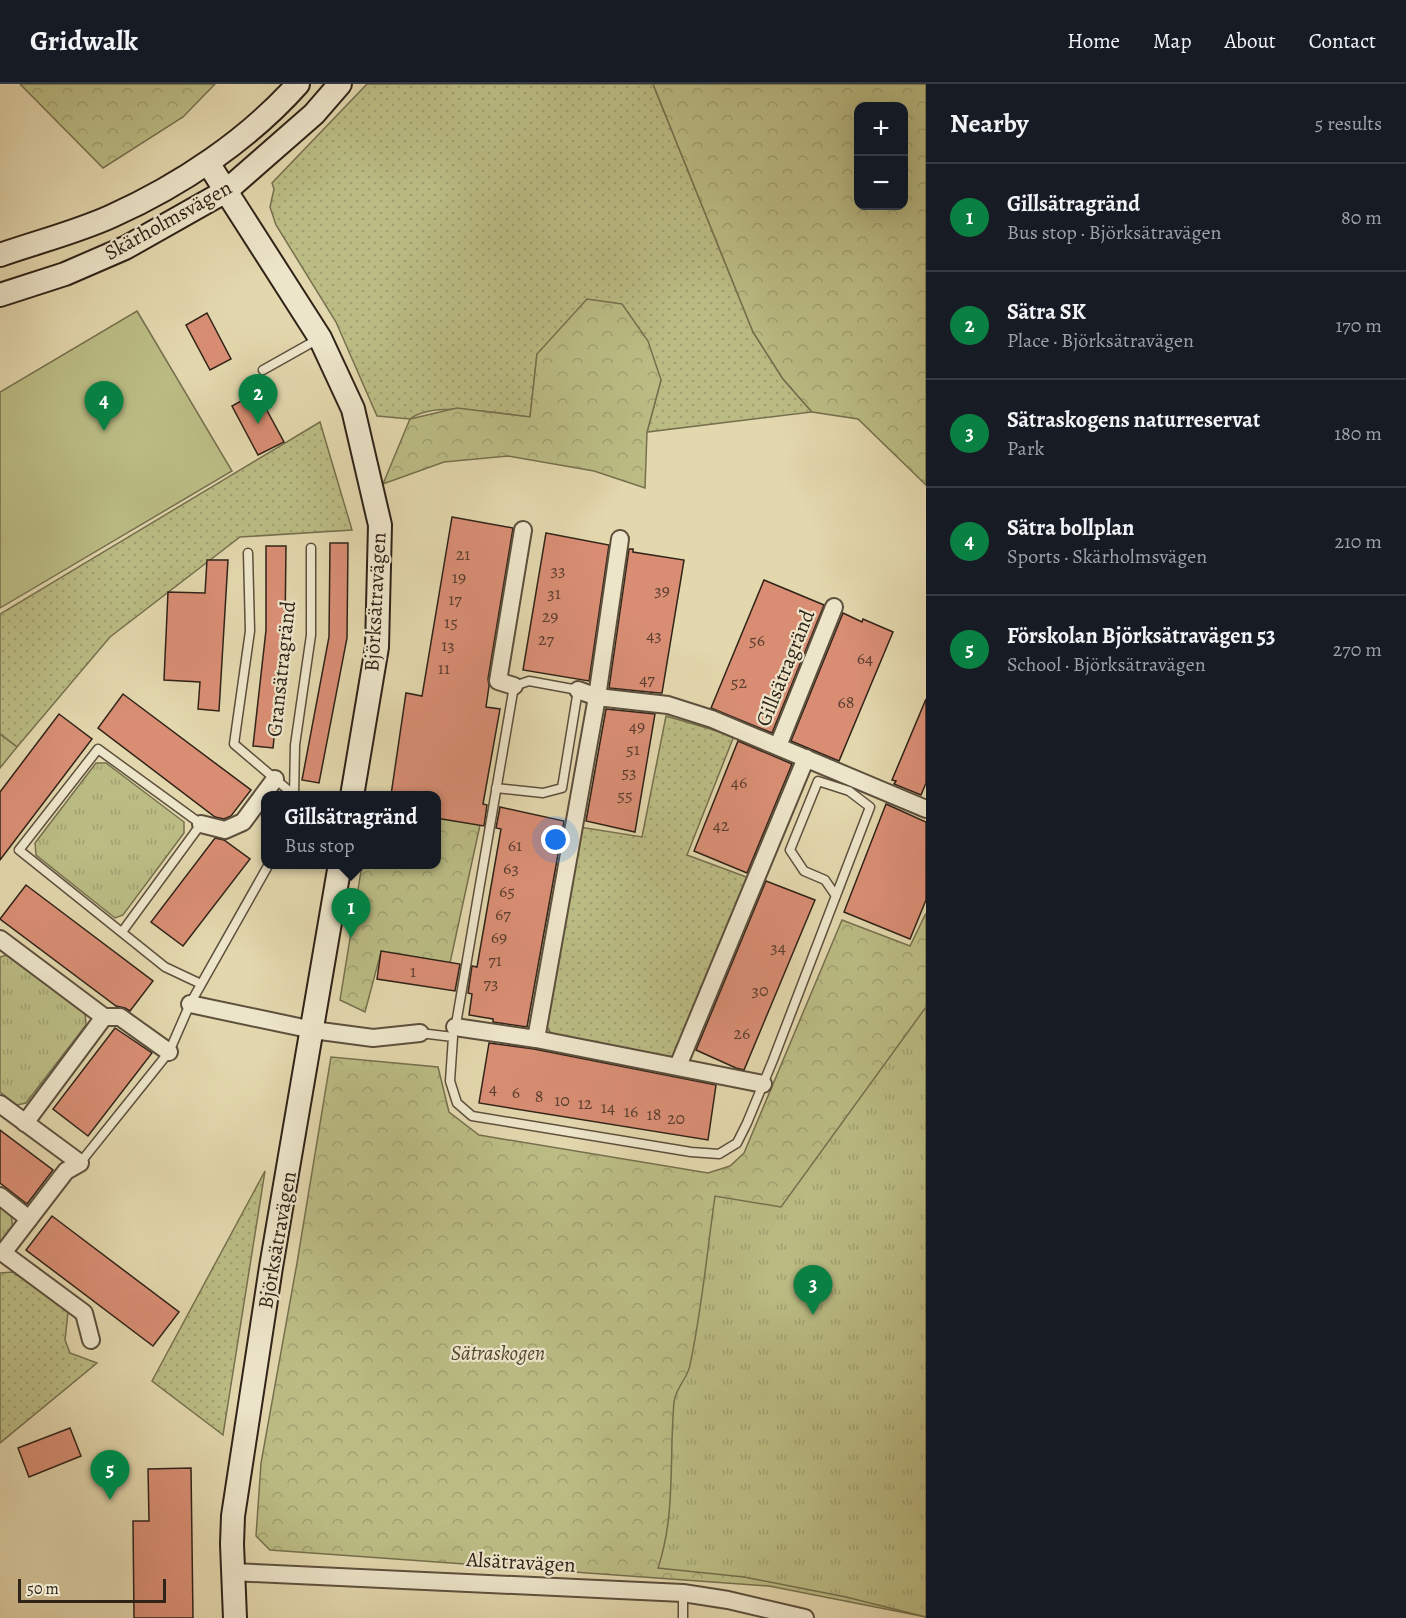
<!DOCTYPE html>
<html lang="en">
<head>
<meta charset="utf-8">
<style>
  body { margin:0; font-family:Alegreya,serif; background:#20242c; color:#f1f3f6 }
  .controls { position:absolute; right:18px; top:18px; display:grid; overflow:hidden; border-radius:12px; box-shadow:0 6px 24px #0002 }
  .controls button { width:54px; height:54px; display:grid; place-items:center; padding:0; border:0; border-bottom:2px solid #363941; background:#171b24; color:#f1f3f6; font:30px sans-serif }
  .scale { position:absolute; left:18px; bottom:15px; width:148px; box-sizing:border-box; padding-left:6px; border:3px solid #302318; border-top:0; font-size:16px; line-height:21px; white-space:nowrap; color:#302318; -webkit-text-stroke:4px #ede5ca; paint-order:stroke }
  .you { position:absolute; left:556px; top:756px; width:21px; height:21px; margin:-15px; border:4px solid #fff; border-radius:50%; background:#1a73e8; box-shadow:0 0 0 9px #1a73e833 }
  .badge { display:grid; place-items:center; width:39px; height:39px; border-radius:50%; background:#0b8043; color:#fff; font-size:20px; font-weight:700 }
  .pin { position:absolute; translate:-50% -50px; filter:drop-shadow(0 2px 3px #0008) }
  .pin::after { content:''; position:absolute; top:32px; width:21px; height:18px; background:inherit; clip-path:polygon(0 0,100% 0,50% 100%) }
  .popup { position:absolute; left:261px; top:707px; width:180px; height:78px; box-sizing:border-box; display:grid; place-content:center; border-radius:12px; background:#171b24; filter:drop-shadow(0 2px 4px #0005); font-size:20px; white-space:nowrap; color:#9ea1a6 }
  .popup b { font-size:22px; color:#f1f3f6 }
  .popup::after { content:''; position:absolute; left:50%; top:100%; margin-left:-12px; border:12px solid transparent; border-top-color:#171b24 }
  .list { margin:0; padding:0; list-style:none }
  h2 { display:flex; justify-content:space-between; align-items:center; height:78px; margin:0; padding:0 24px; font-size:26px }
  h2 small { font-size:20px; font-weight:400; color:#9ea1a6 }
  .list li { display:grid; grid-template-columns:39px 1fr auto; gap:18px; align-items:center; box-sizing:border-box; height:108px; padding:0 24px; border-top:2px solid #363941 }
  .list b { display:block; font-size:22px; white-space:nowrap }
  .list p { margin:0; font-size:20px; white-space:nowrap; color:#9ea1a6 }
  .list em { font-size:20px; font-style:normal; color:#9ea1a6 }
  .map { position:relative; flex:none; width:926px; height:1534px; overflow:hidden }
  header { display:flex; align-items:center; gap:36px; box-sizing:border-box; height:84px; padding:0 30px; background:#171b24; border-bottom:2px solid #363941 }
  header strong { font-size:28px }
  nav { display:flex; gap:33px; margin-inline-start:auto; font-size:21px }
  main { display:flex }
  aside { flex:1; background:#171b24 }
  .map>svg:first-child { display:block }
</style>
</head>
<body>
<header>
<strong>Gridwalk</strong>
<nav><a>Home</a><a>Map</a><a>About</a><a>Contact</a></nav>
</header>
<main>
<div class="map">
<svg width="926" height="1534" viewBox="0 0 926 1534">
  <defs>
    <pattern id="grass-dots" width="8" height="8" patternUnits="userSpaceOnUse" patternTransform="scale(1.5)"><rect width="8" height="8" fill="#bbbc84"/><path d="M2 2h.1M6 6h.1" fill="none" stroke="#a1a171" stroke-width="1.8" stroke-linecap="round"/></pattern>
    <pattern id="forest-crowns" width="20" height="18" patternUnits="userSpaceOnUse" patternTransform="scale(1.5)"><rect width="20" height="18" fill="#bbbc84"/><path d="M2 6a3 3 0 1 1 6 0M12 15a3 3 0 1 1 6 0" fill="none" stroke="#a1a171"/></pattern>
    <pattern id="park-tufts" width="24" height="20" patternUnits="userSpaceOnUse" patternTransform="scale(1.5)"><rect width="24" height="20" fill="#bbbc84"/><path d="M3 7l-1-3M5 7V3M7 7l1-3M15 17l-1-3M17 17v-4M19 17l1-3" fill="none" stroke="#a1a171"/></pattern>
  </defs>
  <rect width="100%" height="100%" fill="#e3d7ad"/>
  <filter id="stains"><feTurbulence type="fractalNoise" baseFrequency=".00333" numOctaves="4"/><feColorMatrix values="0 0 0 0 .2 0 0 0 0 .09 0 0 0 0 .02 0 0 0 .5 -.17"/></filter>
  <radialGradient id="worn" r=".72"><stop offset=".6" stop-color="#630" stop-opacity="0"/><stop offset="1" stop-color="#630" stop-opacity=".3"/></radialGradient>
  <g fill="url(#grass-dots)" stroke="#76704e" stroke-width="1.5">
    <path d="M367,0H653L753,248L783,295L812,328L647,348L661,296L537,270L530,333C502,330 433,316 410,335L377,332L336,238L276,141L270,123L274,105L272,99Z"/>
    <path d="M320,338L352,446L240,453L110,553L17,663L0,650V530Z"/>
    <path d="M666,632L734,652L687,771L749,794L676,970L670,973L552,951L547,943L580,743L642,753Z"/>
    <path d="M265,1087L223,1351L152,1297Z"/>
    <path d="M13,1188L68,1228L65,1256L70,1269L97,1279L0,1359V1189Z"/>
  </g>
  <g fill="url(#forest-crowns)" stroke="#76704e" stroke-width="1.5" fill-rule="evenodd">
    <path d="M20,0H215L183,33L103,84Z"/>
    <path d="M653,0H926V401L858,335L812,328L783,295L753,248ZM858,22H904V122H858Z"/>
    <path d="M587,215L622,220L648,257L661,296L647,348L645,404L594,387L508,372L444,378L383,400L410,335L457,324L530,333L537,270Z"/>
    <path d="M0,650L17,663L0,684Z"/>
    <path d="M437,733L480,741L450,879L381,868L365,928L340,916L362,781L436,780Z"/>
    <path d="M926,829V1533L769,1502L270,1466L256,1452L261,1379L297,1179L331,973L438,983L449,1028L479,1051L708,1089L730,1082L744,1069L842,836L910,862Z"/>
  </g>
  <g fill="url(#park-tufts)" stroke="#76704e" stroke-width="1.5">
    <path d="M96,679H106L184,738V749L123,831L115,834L36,771L35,759Z"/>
    <path d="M7,871L85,928L86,941L26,1019L17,1021L0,1008V873Z"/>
    <path d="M926,923V1533L846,1513L744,1493L658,1484C676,1430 669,1374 674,1318C676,1303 688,1294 690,1281C702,1225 707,1168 715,1112L781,1123Z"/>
    <path d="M0,1123L11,1131L13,1144L0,1161Z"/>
  </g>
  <path fill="#bbbc84" stroke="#76704e" stroke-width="1.5" d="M137,227L232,387L0,524V308Z"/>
  <g fill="#d98e74" stroke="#302318" stroke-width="1.5">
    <path d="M207,229L231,275L210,286L186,241Z"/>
    <path d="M257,308L284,358L258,371L232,322Z"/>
    <path d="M452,433L513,444L488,595L489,602L486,623L500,625L483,720L487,721L484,742L436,734V711H391L406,609L422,612Z"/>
    <path d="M546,449L609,461L589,597L523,586Z"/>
    <path d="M330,459H348L347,554L319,699L302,696L329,553Z"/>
    <path d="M266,462H286L285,548L273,664L253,662L266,546Z"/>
    <path d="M629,465H633V468L684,476L662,609H659L609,604Z"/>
    <path d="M207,476H228L219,627L198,625L200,598L164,596L168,508L205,509Z"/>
    <path d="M764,496L824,521L772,649L711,624Z"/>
    <path d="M843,529L862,538L863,535L893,548L839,677L791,657Z"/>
    <path d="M123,610L251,706L231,732L224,735L215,733L98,644Z"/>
    <path d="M926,615V699L921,711L894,700L896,697L892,696Z"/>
    <path d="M606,625L655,630L635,748L586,737Z"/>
    <path d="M59,630L92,655L0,776V708Z"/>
    <path d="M738,657L792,680L747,789L694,767Z"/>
    <path d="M886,720L926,738V816L910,855L844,828Z"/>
    <path d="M500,723L564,737L527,943L493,938V935L469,931L472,910L468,909L472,882L477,883L501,745L496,744Z"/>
    <path d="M215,754L224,756L250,775L183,862L151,838Z"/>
    <path d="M766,797L815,816L744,986L736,984L696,966Z"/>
    <path d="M26,801L153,897L130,927L125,924L116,922L0,835Z"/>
    <path d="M381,867L460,880L455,907L377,895Z"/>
    <path d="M115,944L152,969L88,1052L53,1025Z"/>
    <path d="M489,959L534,965L716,1001L708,1056L479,1019Z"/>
    <path d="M0,1046L53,1086L27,1120L0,1099Z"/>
    <path d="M52,1132L179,1228L153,1262L26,1166Z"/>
    <path d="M70,1344L81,1372L29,1393L18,1364Z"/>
    <path d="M191,1384L193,1534H134L133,1437H149L148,1385Z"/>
  </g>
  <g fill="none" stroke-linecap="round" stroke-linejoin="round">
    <g stroke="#5d503d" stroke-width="11">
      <g id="lane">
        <path d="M263,286L320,254"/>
        <path d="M248,469L250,547L234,660L294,711"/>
        <path d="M294,712L295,661L311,551V464"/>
        <path d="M122,848L201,740L98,665L19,766L165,883L201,900"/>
        <path d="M455,946L514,602L529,597L578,606L562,704L543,709L496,704"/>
        <path d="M420,949L453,953L450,997L457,1019L472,1032L691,1068L719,1070L737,1059L747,1039L773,976L870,723L849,707L818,697L790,766L804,787L825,796L836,812"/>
        <path d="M80,1079L169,968L190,920L269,780"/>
        <path d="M683,1534V1509"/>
      </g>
    </g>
    <g stroke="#5d503d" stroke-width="20">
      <g id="street">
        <path d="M514,602L498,597L523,446"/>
        <path d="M578,606L597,613L620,455"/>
        <path d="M778,662L834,523"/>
        <path d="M201,740L225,746L243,738L275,695"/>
        <path d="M0,855L104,933L25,1039"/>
        <path d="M190,920L313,946L373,954L420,949"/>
        <path d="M104,933H120L169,968"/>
        <path d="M455,943L536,955L763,1000"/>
        <path d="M536,955L597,613L668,621L712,635L926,725"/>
        <path d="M678,982L806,674"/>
        <path d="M0,1020L80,1079L66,1087L3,1169L84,1229L91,1256"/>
        <path d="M0,1112L29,1135"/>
        <path d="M232,1488L683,1509L728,1516L805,1534"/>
      </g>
    </g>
    <g stroke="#302318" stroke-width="26">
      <g id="secondary">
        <path d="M208,79L320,254L353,325L380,441L377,563L352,712"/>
        <path d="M0,171C37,158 77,148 112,132C181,101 248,56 298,0"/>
        <path d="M0,211L65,190L125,164L226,107L314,30L340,0"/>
        <path d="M235,1534L232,1460L233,1432L271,1183L340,780"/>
      </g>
    </g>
    <use href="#lane" stroke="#ede5ca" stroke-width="8"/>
    <use href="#street" stroke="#ede5ca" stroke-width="16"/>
    <use href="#secondary" stroke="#ede5ca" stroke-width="22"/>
  </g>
  <g text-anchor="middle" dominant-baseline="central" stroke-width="4.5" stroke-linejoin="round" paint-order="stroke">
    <g font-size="18" fill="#5a3e2f">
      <text x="463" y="470">21</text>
      <text x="558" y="486">33</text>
      <text x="459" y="493">19</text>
      <text x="662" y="506">39</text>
      <text x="554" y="509">31</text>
      <text x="455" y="515">17</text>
      <text x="550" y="532">29</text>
      <text x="451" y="538">15</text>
      <text x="654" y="551">43</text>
      <text x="546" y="555">27</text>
      <text x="757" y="556">56</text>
      <text x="448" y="561">13</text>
      <text x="865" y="574">64</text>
      <text x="444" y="584">11</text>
      <text x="647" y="595">47</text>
      <text x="739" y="598">52</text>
      <text x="846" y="618">68</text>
      <text x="637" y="642">49</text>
      <text x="633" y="665">51</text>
      <text x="629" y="688">53</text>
      <text x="739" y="698">46</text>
      <text x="625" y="711">55</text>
      <text x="721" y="741">42</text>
      <text x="515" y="761">61</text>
      <text x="511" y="784">63</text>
      <text x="507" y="807">65</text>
      <text x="503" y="830">67</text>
      <text x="499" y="853">69</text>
      <text x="778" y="863">34</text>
      <text x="495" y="876">71</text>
      <text x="413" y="887">1</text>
      <text x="491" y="899">73</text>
      <text x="760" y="906">30</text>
      <text x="742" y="949">26</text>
      <text x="493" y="1004">4</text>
      <text x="516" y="1008">6</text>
      <text x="539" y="1012">8</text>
      <text x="562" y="1016">10</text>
      <text x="585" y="1019">12</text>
      <text x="608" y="1023">14</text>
      <text x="631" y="1027">16</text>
      <text x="654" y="1030">18</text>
      <text x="676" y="1034">20</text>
    </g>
    <g font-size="21" fill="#302318" stroke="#ede5ca">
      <text transform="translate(168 136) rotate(-29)">Skärholmsvägen</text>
      <text transform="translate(375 518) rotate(-87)">Björksätravägen</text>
      <text transform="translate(785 584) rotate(-68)">Gillsätragränd</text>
      <text transform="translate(281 585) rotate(-84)">Gransätragränd</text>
      <text transform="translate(277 1156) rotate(-80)">Björksätravägen</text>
      <text transform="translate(521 1478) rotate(3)">Alsätravägen</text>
    </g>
    <g font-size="21" font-style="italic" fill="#534933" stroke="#ede5ca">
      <text x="498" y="1269">Sätraskogen</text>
    </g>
  </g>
  <rect width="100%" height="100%" filter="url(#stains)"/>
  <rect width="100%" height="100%" fill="url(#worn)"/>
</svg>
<div class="controls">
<button>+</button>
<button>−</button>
</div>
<div class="scale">50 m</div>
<div class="you"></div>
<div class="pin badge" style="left:351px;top:854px">1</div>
<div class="popup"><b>Gillsätragränd</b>Bus stop</div>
<div class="pin badge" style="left:258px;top:340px">2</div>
<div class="pin badge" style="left:813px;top:1231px">3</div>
<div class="pin badge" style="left:104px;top:347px">4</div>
<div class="pin badge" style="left:110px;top:1416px">5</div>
</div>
<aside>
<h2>Nearby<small>5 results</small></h2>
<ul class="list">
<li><span class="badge">1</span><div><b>Gillsätragränd</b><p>Bus stop · Björksätravägen</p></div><em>80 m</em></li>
<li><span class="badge">2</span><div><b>Sätra SK</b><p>Place · Björksätravägen</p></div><em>170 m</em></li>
<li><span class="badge">3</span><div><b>Sätraskogens naturreservat</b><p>Park</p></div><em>180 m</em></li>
<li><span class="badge">4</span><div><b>Sätra bollplan</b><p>Sports · Skärholmsvägen</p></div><em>210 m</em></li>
<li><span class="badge">5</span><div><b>Förskolan Björksätravägen 53</b><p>School · Björksätravägen</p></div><em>270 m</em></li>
</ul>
</aside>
</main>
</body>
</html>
